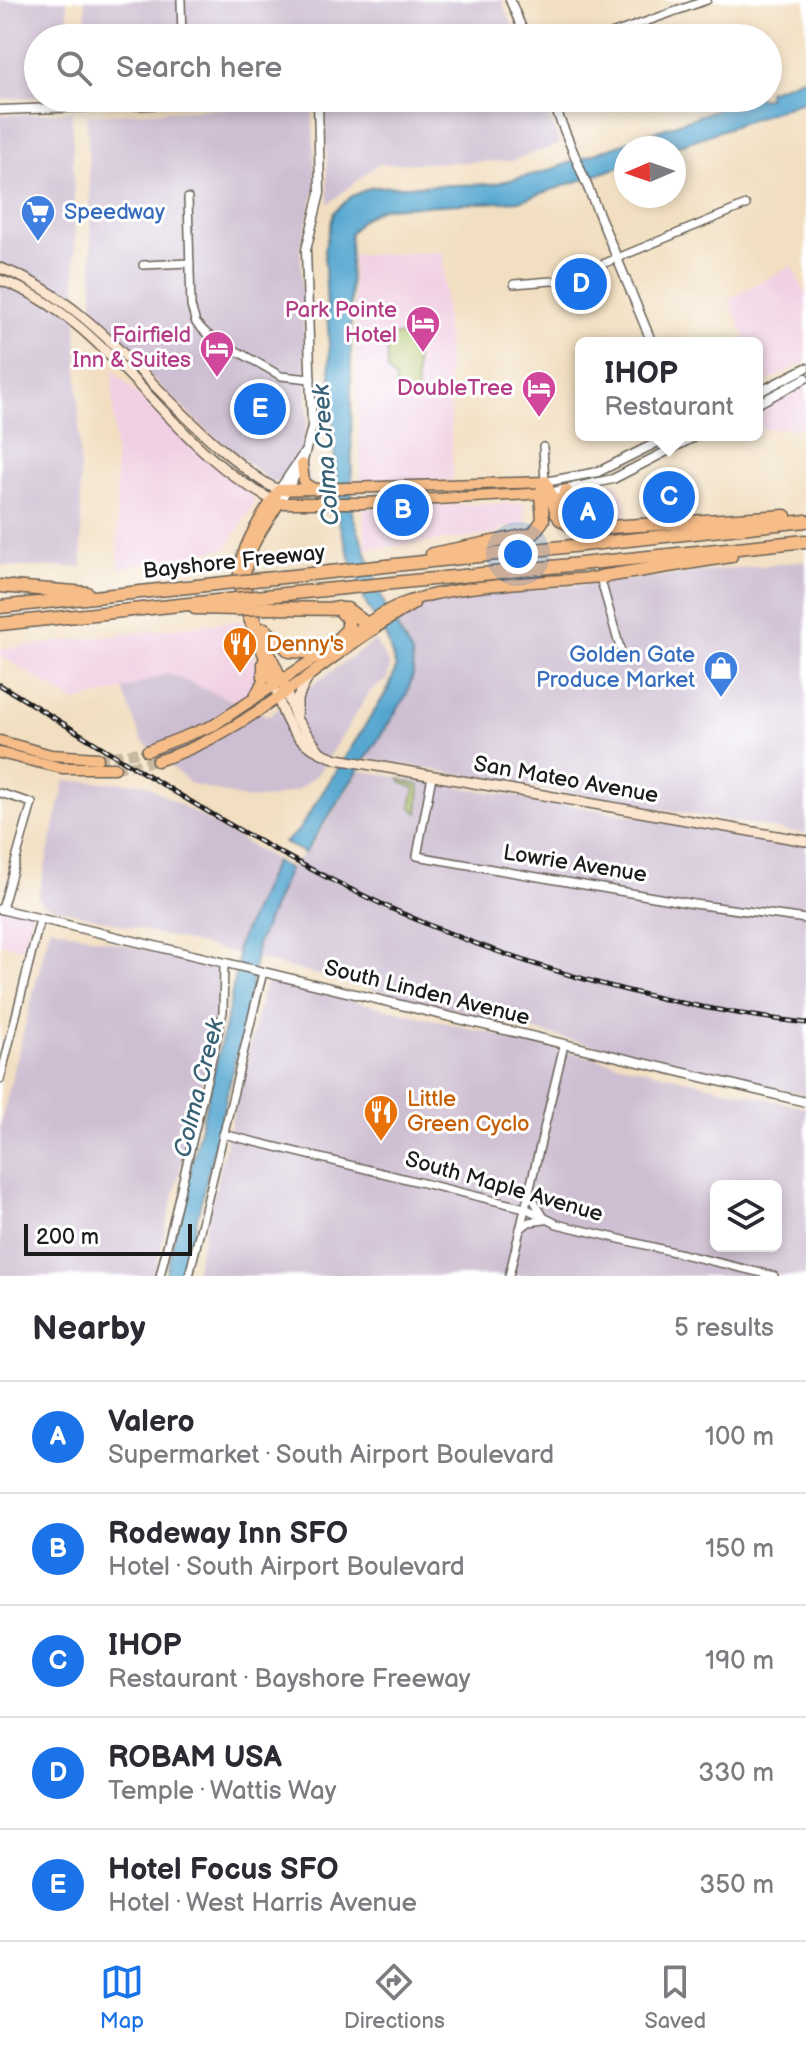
<!DOCTYPE html>
<html lang="en">
<head>
<meta charset="utf-8">
<style>
  body { margin:0; font-family:"Balsamiq Sans",sans-serif; background:#f2f2f3; color:#2b2b33 }
  .controls { position:absolute; right:24px; bottom:24px; display:grid; overflow:hidden; border-radius:12px; box-shadow:0 4px 12px #0003 }
  .controls button { width:72px; height:72px; display:grid; place-items:center; padding:0; border:0; border-bottom:2px solid #e1e1e2; background:#fff; color:#2b2b33; font:40px sans-serif }
  .compass { position:absolute; left:614px; top:136px; width:72px; height:72px; border-radius:50%; background:#fff; box-shadow:0 4px 12px #0003; rotate:268deg }
  .scale { position:absolute; left:24px; bottom:20px; width:168px; box-sizing:border-box; padding-left:8px; border:4px solid #1c1c1c; border-top:0; font-size:22px; line-height:28px; white-space:nowrap; color:#1c1c1c; -webkit-text-stroke:6px #fff; paint-order:stroke }
  .you { position:absolute; left:518px; top:554px; width:28px; height:28px; margin:-20px; border:6px solid #fff; border-radius:50%; background:#1a73e8; box-shadow:0 0 0 12px #1a73e833 }
  .badge { display:grid; place-items:center; width:52px; height:52px; border-radius:50%; background:#1a73e8; color:#fff; font-size:26px; font-weight:700 }
  .pin { position:absolute; translate:-50% -50%; border:4px solid #fff; box-shadow:0 2px 8px #0006 }
  .popup { position:absolute; left:575px; top:337px; width:188px; height:104px; box-sizing:border-box; display:grid; place-content:center; border-radius:12px; background:#fff; filter:drop-shadow(0 2px 6px #0005); font-size:26px; white-space:nowrap; color:#7c7c81 }
  .popup b { font-size:30px; color:#2b2b33 }
  .popup::after { content:''; position:absolute; left:50%; top:100%; margin-left:-16px; border:16px solid transparent; border-top-color:#fff }
  .list { margin:0; padding:0; list-style:none }
  h2 { display:flex; justify-content:space-between; align-items:center; height:104px; margin:0; padding:0 32px; font-size:34px }
  h2 small { font-size:26px; font-weight:400; color:#7c7c81 }
  .list li { display:grid; grid-template-columns:52px 1fr auto; gap:24px; align-items:center; box-sizing:border-box; height:112px; padding:0 32px; border-top:2px solid #e1e1e2 }
  .list b { display:block; font-size:30px; white-space:nowrap }
  .list p { margin:0; font-size:26px; white-space:nowrap; color:#7c7c81 }
  .list em { font-size:26px; font-style:normal; color:#7c7c81 }
  .icon { flex:none; width:44px; height:44px; fill:none; stroke:currentColor; stroke-width:2; stroke-linecap:round; stroke-linejoin:round }
  .map { position:relative; flex:none; width:806px; height:1276px; overflow:hidden }
  .search { position:absolute; background:#fff; box-shadow:0 4px 12px #0003; left:24px; right:24px; top:24px; height:88px; display:flex; align-items:center; gap:20px; box-sizing:border-box; padding:0 28px; border-radius:44px; color:#7c7c81; font-size:30px }
  .sheet { height:664px; background:#fff }
  nav { display:flex; justify-content:space-around; align-items:center; box-sizing:border-box; height:112px; border-top:2px solid #e1e1e2; background:#fff; font-size:22px; color:#7c7c81 }
  nav a { display:grid; justify-items:center; gap:4px }
  nav .on { color:#1a73e8 }
  .map>svg:first-child { display:block }
</style>
</head>
<body>
<div class="map">
<svg width="806" height="1276" viewBox="0 0 806 1276">
  <rect width="100%" height="100%" fill="#fff"/>
  <filter id="ink" filterUnits="userSpaceOnUse"><feTurbulence type="fractalNoise" baseFrequency=".0125" numOctaves="2"/><feDisplacementMap in="SourceGraphic" scale="16" xChannelSelector="R" yChannelSelector="G"/><feConvolveMatrix kernelMatrix="1 2 1 2 8 2 1 2 1" color-interpolation-filters="sRGB"/></filter>
  <filter id="wash" filterUnits="userSpaceOnUse"><feTurbulence type="fractalNoise" baseFrequency=".006" numOctaves="4" result="noise"/><feDisplacementMap in="SourceGraphic" scale="32" xChannelSelector="R" yChannelSelector="G"/><feGaussianBlur stdDeviation="1.8" result="paint"/><feColorMatrix in="noise" values="0 0 0 0 0 0 0 0 0 0 0 0 0 0 0 0 0 1.4 0 .05"/><feComposite in="paint" operator="in"/></filter>
  <g filter="url(#wash)">
    <rect width="100%" height="100%" fill="#f2dfc1"/>
    <g fill="#f1d0e3">
      <path d="M443,252L453,480L361,484L352,255Z"/>
      <path d="M792,266L806,294V362L764,383L757,367V343H747L729,299Z"/>
      <path d="M112,369L182,439L254,496V503L227,548L119,568Z"/>
      <path d="M806,385V428L757,429V411Z"/>
      <path d="M616,482L625,502L626,521L580,524L563,513L567,496Z"/>
      <path d="M525,503L526,525L499,529L498,534L366,549L363,507Z"/>
      <path d="M242,620L259,674L256,686L239,703L167,674L123,690L75,702L0,655V649Z"/>
      <path d="M0,901L34,909L24,948L0,943Z"/>
    </g>
    <g fill="#cebed1" fill-rule="evenodd">
      <path d="M0,0H67L69,38H38V97L0,99Z"/>
      <path d="M85,0H501L517,38H86Z"/>
      <path d="M325,98H541L560,144L512,161L378,164L328,204Z"/>
      <path d="M312,104L316,188L300,248L308,417L302,444L310,483L271,482L204,428L94,323L87,115Z"/>
      <path d="M72,112L82,567H17L0,565V115Z"/>
      <path d="M806,561V834L365,758L406,696L413,675L409,645L393,619L428,601Z"/>
      <path d="M375,641L390,666L387,680L372,689L317,775L297,790L271,798L246,799L191,784L142,741L123,690L167,673L268,716Z"/>
      <path d="M356,770L806,844V1095L563,1038L41,904L38,896L65,781L143,783L289,868L314,843L351,785Z"/>
      <path d="M50,927L216,967L221,1004L154,1276H0V1125Z"/>
      <path d="M270,981L806,1108V1276H194L264,986ZM716,1186H776V1246H716Z"/>
    </g>
    <g fill="#aec367" stroke="#657042" stroke-width="2">
      <path d="M415,335L417,394L404,392V387H395L396,380L388,372L386,336Z"/>
      <path d="M400,779L420,786L418,813L411,807L415,788L402,783Z"/>
    </g>
    <g fill="#56a7d0" stroke="#396276" stroke-width="2">
      <path d="M806,77V100L672,148H626V165L519,201L382,208L362,219L350,233L352,513L385,606L412,654L413,675L406,696L305,853L284,843L298,831L389,688L396,668L387,639L365,602L338,520L324,250L334,212L352,196L372,187L493,184L544,172L748,98H768V91Z"/>
      <path d="M275,861L289,869L257,944L248,1008L183,1276H165L229,1008L238,960L237,948Z"/>
    </g>
  </g>
  <g filter="url(#ink)">
    <g fill="none" stroke-linecap="round" stroke-linejoin="round">
      <g stroke="#c7b8a0" stroke-width="10" stroke-dasharray="10 5" stroke-linecap="butt">
        <path d="M98,758L147,751"/>
        <path d="M115,768L157,761"/>
      </g>
      <g stroke="#676056" stroke-width="10">
        <g id="minor">
          <path d="M181,0L182,38"/>
          <path d="M600,38L707,0"/>
          <path d="M188,198L191,306L196,323L207,334L281,376L311,379"/>
          <path d="M143,265L190,263"/>
          <path d="M514,284L564,280L746,205"/>
          <path d="M543,447L545,482"/>
          <path d="M600,577L623,659"/>
          <path d="M432,776L417,856L694,904L806,919"/>
          <path d="M0,793L32,803L2,909"/>
          <path d="M0,1080L40,919"/>
          <path d="M223,1134L525,1208L557,1224L774,1276"/>
          <path d="M529,1192L543,1216"/>
          <path d="M520,1229L529,1222L545,1220"/>
          <path d="M160,1276L223,1012L224,963"/>
          <path d="M189,1276L263,972"/>
          <path d="M509,1276L564,1045"/>
        </g>
      </g>
      <g stroke="#676056" stroke-width="11">
        <g id="tertiary">
          <path d="M510,0L526,38"/>
          <path d="M551,98L652,343"/>
          <path d="M0,110L346,98"/>
          <path d="M757,393L806,368"/>
          <path d="M757,404L806,378"/>
          <path d="M545,482L598,472L672,435"/>
          <path d="M279,490L304,453"/>
          <path d="M549,493L613,479L698,435"/>
          <path d="M279,503L302,464L312,427L306,250L320,193L318,99"/>
          <path d="M0,909L806,1102"/>
        </g>
      </g>
      <g stroke="#676056" stroke-width="12">
        <g id="secondary">
          <path d="M0,268C91,300 151,392 224,451C241,465 258,481 279,490"/>
          <path d="M0,280C113,319 171,454 279,503"/>
          <path d="M286,691L296,719L320,752"/>
          <path d="M277,693C286,730 301,747 337,759L806,841"/>
          <path d="M297,713V699L309,676"/>
        </g>
      </g>
      <g stroke="#676056" stroke-width="13">
        <g id="primary">
          <path d="M302,464L304,483L316,490"/>
          <path d="M265,628L289,652L318,654"/>
          <path d="M342,640C361,628 380,612 401,604C455,583 541,583 600,577"/>
          <path d="M275,686C243,587 211,589 279,490L545,482"/>
          <path d="M286,691C273,652 235,601 248,559C254,539 268,521 279,503H363L548,493"/>
          <path d="M255,696L263,681V662"/>
          <path d="M0,741L51,755L98,758"/>
          <path d="M147,751L214,725L329,649"/>
          <path d="M0,753L62,768H115"/>
          <path d="M157,761C254,731 326,654 414,604"/>
        </g>
      </g>
      <g stroke="#676056" stroke-width="15">
        <g id="motorway">
          <path d="M545,482L560,519L576,529L785,516"/>
          <path d="M556,513L566,491"/>
          <path d="M432,554L533,534L543,520L541,494L545,484"/>
          <path d="M600,577L731,556"/>
          <path d="M264,579L806,521"/>
          <path d="M0,586L87,593"/>
          <path d="M265,596L806,541"/>
          <path d="M0,607L234,582"/>
          <path d="M195,608L238,609"/>
          <path d="M267,608L347,609L373,629"/>
          <path d="M0,624L236,599"/>
          <path d="M324,653L348,629V619L338,608"/>
        </g>
      </g>
      <use href="#minor" stroke="#fff" stroke-width="7"/>
      <use href="#tertiary" stroke="#fff" stroke-width="8"/>
      <use href="#secondary" stroke="#fce5cf" stroke-width="9"/>
      <use href="#primary" stroke="#f7bd88" stroke-width="10"/>
      <use href="#motorway" stroke="#f7bd88" stroke-width="12"/>
      <g stroke="#1c1c1c" stroke-width="5">
        <path id="rail" d="M0,685C115,754 229,830 350,889C493,960 647,1004 806,1023"/>
      </g>
      <use href="#rail" stroke="#fff" stroke-width="2" stroke-dasharray="6" stroke-linecap="butt"/>
      <g stroke="#676056" stroke-width="15" stroke-linecap="butt">
        <g id="motorway-bridge">
          <path d="M234,582L264,579"/>
          <path d="M236,599L265,596"/>
          <path d="M238,609L267,608"/>
        </g>
      </g>
      <use href="#motorway-bridge" stroke="#f7bd88" stroke-width="12"/>
    </g>
  </g>
  <defs>
    <g id="supermarket-pin" transform="scale(1.8)"><path d="M0 17L-7.5 6A9.5 9.5 0 1 1 7.5 6Z" fill="#3f7fe0" stroke="#fff"/><path d="M-6-5.5h2.5l.6 2H6L4.5 2H-2.5L-4.4-4H-6ZM-1.5 3.2a1.3 1.3 0 1 0 .1 0ZM3 3.2a1.3 1.3 0 1 0 .1 0Z" fill="#fff"/></g>
    <g id="hotel-pin" transform="scale(1.8)"><path d="M0 17L-7.5 6A9.5 9.5 0 1 1 7.5 6Z" fill="#d1479c" stroke="#fff"/><path d="M-6-4.5h1.5V1H6V5H4.5V3h-9V5H-6ZM-4 0a1.8 1.8 0 1 1 3.6 0ZM.5 0V-2.5h3Q6-2.5 6 0Z" fill="#fff"/></g>
    <g id="restaurant-pin" transform="scale(1.8)"><path d="M0 17L-7.5 6A9.5 9.5 0 1 1 7.5 6Z" fill="#e8710a" stroke="#fff"/><path d="M-5-6h1v4h1v-4h1v4h1v-4h1v5L-1.5 .5V6h-2V.5L-5-1ZM5-6V6H3V1.5H1.5Q1.5-4 5-6Z" fill="#fff"/></g>
    <g id="shop-pin" transform="scale(1.8)"><path d="M0 17L-7.5 6A9.5 9.5 0 1 1 7.5 6Z" fill="#3f7fe0" stroke="#fff"/><path d="M-5-2.5h2.3a2.7 3.5 0 0 1 5.4 0H5L5.5 6h-11ZM-1.5-2.5h3a1.5 2.3 0 0 0-3 0Z" fill="#fff"/></g>
  </defs>
  <g fill-rule="evenodd">
    <use href="#supermarket-pin" x="38" y="212"/>
    <use href="#hotel-pin" x="423" y="323"/>
    <use href="#hotel-pin" x="217" y="348"/>
    <use href="#hotel-pin" x="539" y="388"/>
    <use href="#restaurant-pin" x="240" y="644"/>
    <use href="#shop-pin" x="721" y="668"/>
    <use href="#restaurant-pin" x="381" y="1112"/>
  </g>
  <g text-anchor="middle" dominant-baseline="central" stroke-width="6" stroke-linejoin="round" paint-order="stroke">
    <g font-size="22" fill="#366cbe" stroke="#fff" text-anchor="start">
      <text x="64" y="212">Speedway</text>
      <text x="695" y="655" text-anchor="end">Golden Gate<tspan x="695" dy="25">Produce Market</tspan></text>
    </g>
    <g font-size="22" fill="#b23c85" stroke="#fff" text-anchor="end">
      <text x="397" y="310">Park Pointe<tspan x="397" dy="25">Hotel</tspan></text>
      <text x="191" y="335">Fairfield<tspan x="191" dy="25">Inn &amp; Suites</tspan></text>
      <text x="513" y="388">DoubleTree</text>
    </g>
    <g font-size="22" fill="#1c1c1c" stroke="#fff">
      <text transform="translate(234 562) rotate(-6)">Bayshore Freeway</text>
      <text transform="translate(566 780) rotate(10)">San Mateo Avenue</text>
      <text transform="translate(575 864) rotate(9)">Lowrie Avenue</text>
      <text transform="translate(427 993) rotate(14)">South Linden Avenue</text>
      <text transform="translate(504 1187) rotate(16)">South Maple Avenue</text>
    </g>
    <g font-size="22" fill="#c56008" stroke="#fff" text-anchor="start">
      <text x="266" y="644">Denny's</text>
      <text x="407" y="1099">Little<tspan x="407" dy="25">Green Cyclo</tspan></text>
    </g>
    <g font-size="24" font-style="italic" fill="#396276" stroke="#fff">
      <text transform="translate(326 455) rotate(-94)">Colma Creek</text>
      <text transform="translate(199 1088) rotate(-76)">Colma Creek</text>
    </g>
  </g>
</svg>
<div class="controls">
<button><svg class="icon" aria-label="layers" viewBox="0 0 24 24"><path d="M12 4l9 5-9 5-9-5zM3 14l9 5 9-5"/></svg></button>
</div>
<svg class="compass" viewBox="-18 -18 36 36"><path d="M0-13l5 13h-10z" fill="#e53935"/><path d="M0 13l5-13h-10z" fill="#7c7c81"/></svg>
<div class="scale">200 m</div>
<div class="you"></div>
<div class="pin badge" style="left:588px;top:513px">A</div>
<div class="pin badge" style="left:403px;top:510px">B</div>
<div class="pin badge" style="left:669px;top:497px">C</div>
<div class="popup"><b>IHOP</b>Restaurant</div>
<div class="pin badge" style="left:581px;top:284px">D</div>
<div class="pin badge" style="left:260px;top:409px">E</div>
<div class="search"><svg class="icon" aria-label="search" viewBox="0 0 24 24"><circle cx="10" cy="10" r="6"/><path d="M15 15l6 6"/></svg>Search here</div>
</div>
<section class="sheet">
<h2>Nearby<small>5 results</small></h2>
<ul class="list">
<li><span class="badge">A</span><div><b>Valero</b><p>Supermarket · South Airport Boulevard</p></div><em>100 m</em></li>
<li><span class="badge">B</span><div><b>Rodeway Inn SFO</b><p>Hotel · South Airport Boulevard</p></div><em>150 m</em></li>
<li><span class="badge">C</span><div><b>IHOP</b><p>Restaurant · Bayshore Freeway</p></div><em>190 m</em></li>
<li><span class="badge">D</span><div><b>ROBAM USA</b><p>Temple · Wattis Way</p></div><em>330 m</em></li>
<li><span class="badge">E</span><div><b>Hotel Focus SFO</b><p>Hotel · West Harris Avenue</p></div><em>350 m</em></li>
</ul>
</section>
<nav>
<a class="on"><svg class="icon" aria-label="map" viewBox="0 0 24 24"><path d="M3 6l6-2 6 2 6-2v14l-6 2-6-2-6 2zM9 4v14M15 6v14"/></svg>Map</a>
<a><svg class="icon" aria-label="directions" viewBox="0 0 24 24"><path d="M12 3l9 9-9 9-9-9zM9 14v-3h6M13 9l2 2-2 2"/></svg>Directions</a>
<a><svg class="icon" aria-label="saved" viewBox="0 0 24 24"><path d="M7 4h10v16l-5-4-5 4z"/></svg>Saved</a>
</nav>
</body>
</html>
